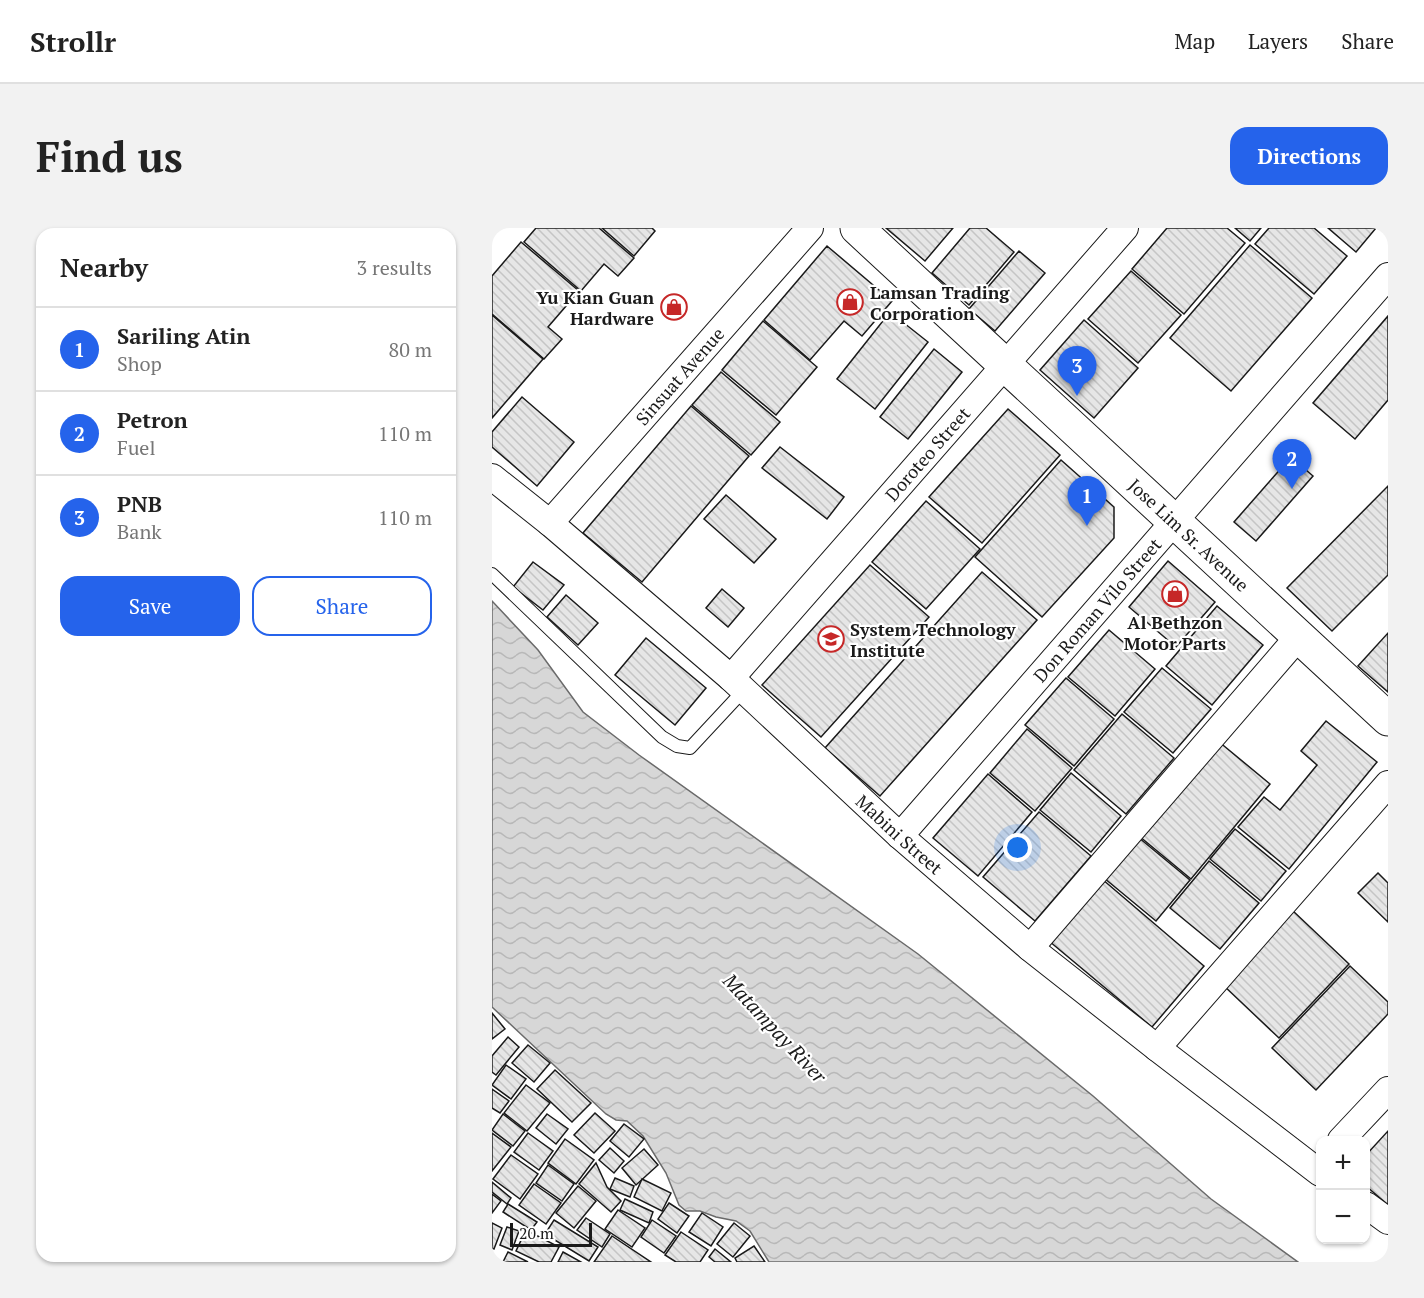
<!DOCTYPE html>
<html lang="en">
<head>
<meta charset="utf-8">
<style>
  body { margin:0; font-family:"PT Serif",serif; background:#f2f2f2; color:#222 }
  .controls { position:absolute; right:18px; bottom:18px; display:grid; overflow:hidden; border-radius:12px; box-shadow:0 2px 4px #0004 }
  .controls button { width:54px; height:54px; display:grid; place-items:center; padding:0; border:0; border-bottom:2px solid #e0e0e0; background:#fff; color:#222; font:30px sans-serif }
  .scale { position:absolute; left:18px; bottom:15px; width:82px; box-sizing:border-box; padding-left:6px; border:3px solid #1a1a1a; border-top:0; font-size:16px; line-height:21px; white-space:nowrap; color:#1a1a1a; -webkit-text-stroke:4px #fff; paint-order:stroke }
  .you { position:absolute; left:526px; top:620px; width:21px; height:21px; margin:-15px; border:4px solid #fff; border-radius:50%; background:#1a73e8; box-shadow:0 0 0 9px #1a73e833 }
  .badge { display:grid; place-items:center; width:39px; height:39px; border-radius:50%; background:#2563eb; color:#fff; font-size:20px; font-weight:700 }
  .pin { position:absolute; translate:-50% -50px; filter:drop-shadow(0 2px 3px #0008) }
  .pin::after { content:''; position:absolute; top:32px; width:21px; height:18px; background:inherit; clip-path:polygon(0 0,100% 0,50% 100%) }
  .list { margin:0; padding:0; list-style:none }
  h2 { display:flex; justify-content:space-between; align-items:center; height:78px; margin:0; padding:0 24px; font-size:26px }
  h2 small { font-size:20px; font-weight:400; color:#767676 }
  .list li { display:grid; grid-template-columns:39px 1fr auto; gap:18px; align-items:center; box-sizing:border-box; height:84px; padding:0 24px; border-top:2px solid #e0e0e0 }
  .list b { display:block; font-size:22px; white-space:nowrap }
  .list p { margin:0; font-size:20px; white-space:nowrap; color:#767676 }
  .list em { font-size:20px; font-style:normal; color:#767676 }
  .actions { display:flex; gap:12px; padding:18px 24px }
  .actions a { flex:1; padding:14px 0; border:2px solid #2563eb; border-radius:18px; text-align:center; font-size:21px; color:#2563eb }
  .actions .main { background:#2563eb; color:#fff }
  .map { position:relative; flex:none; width:896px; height:1034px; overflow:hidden; border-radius:18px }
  header { display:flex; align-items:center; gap:36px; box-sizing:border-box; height:84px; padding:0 30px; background:#fff; border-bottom:2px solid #e0e0e0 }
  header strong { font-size:28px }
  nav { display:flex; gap:33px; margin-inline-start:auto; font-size:21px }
  .intro { display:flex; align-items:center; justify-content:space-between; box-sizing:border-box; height:144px; padding:0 36px }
  h1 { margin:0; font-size:42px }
  .button { padding:15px 27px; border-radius:18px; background:#2563eb; color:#fff; font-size:21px; font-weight:700 }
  main { display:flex; gap:36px; padding:0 36px }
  aside { flex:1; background:#fff; border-radius:18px; box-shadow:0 2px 4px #0004 }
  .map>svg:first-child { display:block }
</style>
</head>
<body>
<header>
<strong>Strollr</strong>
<nav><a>Map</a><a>Layers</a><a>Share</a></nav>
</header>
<div class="intro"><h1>Find us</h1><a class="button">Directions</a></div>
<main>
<aside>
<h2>Nearby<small>3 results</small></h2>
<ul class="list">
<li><span class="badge">1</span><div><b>Sariling Atin</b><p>Shop</p></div><em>80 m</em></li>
<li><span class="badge">2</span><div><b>Petron</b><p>Fuel</p></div><em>110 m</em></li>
<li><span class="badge">3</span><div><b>PNB</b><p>Bank</p></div><em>110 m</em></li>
</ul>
<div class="actions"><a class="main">Save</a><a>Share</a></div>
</aside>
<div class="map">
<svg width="896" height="1034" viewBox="0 0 896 1034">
  <defs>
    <pattern id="water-waves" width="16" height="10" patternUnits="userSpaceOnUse" patternTransform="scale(1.5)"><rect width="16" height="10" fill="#d7d7d7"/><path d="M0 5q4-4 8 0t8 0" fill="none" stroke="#b8b8b8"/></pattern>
    <pattern id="building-back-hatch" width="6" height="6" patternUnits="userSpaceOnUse" patternTransform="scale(1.5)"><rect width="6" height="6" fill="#e6e6e6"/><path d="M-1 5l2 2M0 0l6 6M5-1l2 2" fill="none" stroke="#c5c5c5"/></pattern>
  </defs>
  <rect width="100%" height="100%" fill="#fff"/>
  <path fill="url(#water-waves)" stroke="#6a6a6a" stroke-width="1.5" d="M0,373L46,422L91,484L147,527L426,726L601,868L719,971L806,1034H277L258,1003L244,993L224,989L208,983H194L187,977L174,945L151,908L135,893L124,892L114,886L0,779Z"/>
  <g fill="url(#building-back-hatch)" stroke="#1a1a1a" stroke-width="1.5">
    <path d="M44,0H107L142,30L126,48L112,36L89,63L32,14Z"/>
    <path d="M110,0H160L163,3L142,28Z"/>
    <path d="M394,0H461L433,33Z"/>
    <path d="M478,0H494L522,24L477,77L440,45Z"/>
    <path d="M675,0H735L753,15L692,86L640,41Z"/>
    <path d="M743,0H769L758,13Z"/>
    <path d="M777,0H822L855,28L822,66L763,16Z"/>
    <path d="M836,0H884L864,24Z"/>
    <path d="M29,14L87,63L56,99L70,111L52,131L0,86V48Z"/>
    <path d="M758,17L820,70L739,163L678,110Z"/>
    <path d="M335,18L400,73L370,108L352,93L318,132L272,92Z"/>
    <path d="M527,23L553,45L503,103L477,81Z"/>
    <path d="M639,43L689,87L646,135L596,91Z"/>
    <path d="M398,84L436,114L383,181L345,151Z"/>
    <path d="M0,87L51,131L0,190Z"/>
    <path d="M896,88V172L863,211L821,175Z"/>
    <path d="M592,92L646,140L602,190L548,142Z"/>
    <path d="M271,93L325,139L284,187L230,142Z"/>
    <path d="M442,121L470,144L416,211L388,189Z"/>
    <path d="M229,144L288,194L259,227L200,177Z"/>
    <path d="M30,169L82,214L45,258L0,219V204Z"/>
    <path d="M199,178L257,228L150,354L91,305Z"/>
    <path d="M516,181L568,227L490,315L437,269Z"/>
    <path d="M288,219L352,269L335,291L270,240Z"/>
    <path d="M799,229L821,248L764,313L742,294Z"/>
    <path d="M569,232L622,279V310L550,389L483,329Z"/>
    <path d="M896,258V347L840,403L795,360Z"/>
    <path d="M234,267L284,311L262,335L212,291Z"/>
    <path d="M434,273L488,321L434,381L380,334Z"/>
    <path d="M676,333L723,374L684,419L637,379Z"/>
    <path d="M41,334L72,357L51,382L21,359Z"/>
    <path d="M378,337L437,389L329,509L270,457Z"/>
    <path d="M490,344L545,392L388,568L333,520Z"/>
    <path d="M230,361L252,380L236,399L214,380Z"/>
    <path d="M74,367L106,395L86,417L55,389Z"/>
    <path d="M725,378L771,417L720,477L674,438Z"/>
    <path d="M617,402L663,441L623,488L576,449Z"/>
    <path d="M896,405V464L866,438Z"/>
    <path d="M154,410L214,460L183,497L123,447Z"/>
    <path d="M670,440L719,481L681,525L632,484Z"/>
    <path d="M574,450L622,491L582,538L533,497Z"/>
    <path d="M630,486L682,530L634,586L582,542Z"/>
    <path d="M834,493L885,534L797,641L746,599L772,569L788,582L825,537L809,523Z"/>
    <path d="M535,501L580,540L543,583L498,545Z"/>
    <path d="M726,513L778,556L699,651L647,608Z"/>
    <path d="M579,545L629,588L599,624L548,582Z"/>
    <path d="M496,546L540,584L486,648L441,610Z"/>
    <path d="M547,584L599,628L543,693L491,649Z"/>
    <path d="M743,601L794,643L769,673L718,631Z"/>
    <path d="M646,609L698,652L664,693L612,650Z"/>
    <path d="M717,633L767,675L728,721L678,680Z"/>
    <path d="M886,645L896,655V694L866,665Z"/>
    <path d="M610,651L712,738L660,799L557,713Z"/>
    <path d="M800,682L857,736L787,810L730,756Z"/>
    <path d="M858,738L896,774V786L824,862L780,820Z"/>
    <path d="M0,785L13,801L0,811Z"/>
    <path d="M16,809L27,819L4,847L0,844V828Z"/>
    <path d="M36,817L58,835L42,854L20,835Z"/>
    <path d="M14,837L34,851L19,871L0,857Z"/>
    <path d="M63,842L99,875L80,894L45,861Z"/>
    <path d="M34,857L58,875L35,903L12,885Z"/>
    <path d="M0,861L17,873L8,885L0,880Z"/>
    <path d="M103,885L123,903L102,925L82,907Z"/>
    <path d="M11,886L33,903L21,918L0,902Z"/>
    <path d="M55,886L76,901L64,916L44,900Z"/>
    <path d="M132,896L152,911L137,929L118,913Z"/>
    <path d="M896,903V977L874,958V927Z"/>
    <path d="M0,905L19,919L0,943Z"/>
    <path d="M36,905L61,923L47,942L22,924Z"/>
    <path d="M73,911L102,932L84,956L56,935Z"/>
    <path d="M118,920L132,933L122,945L107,932Z"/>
    <path d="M152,921L166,937L144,957L130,940Z"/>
    <path d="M19,927L46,946L28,971L1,951Z"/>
    <path d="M104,935L115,959L129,973L119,984L87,956Z"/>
    <path d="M56,937L82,956L70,973L44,955Z"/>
    <path d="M123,950L142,958L138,969L118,961Z"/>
    <path d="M150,951L179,965L170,983L142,969Z"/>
    <path d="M0,954L19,970L15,976L0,964Z"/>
    <path d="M42,956L69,975L54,996L27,977Z"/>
    <path d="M86,958L104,973L82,1000L64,985Z"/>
    <path d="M0,966L9,973L0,985Z"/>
    <path d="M133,971L161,984L157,995L128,982Z"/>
    <path d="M177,975L197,988L185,1005L166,991Z"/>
    <path d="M16,976L45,994L39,1002L11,984Z"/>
    <path d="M126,982L153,1000L140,1019L113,1001Z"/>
    <path d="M210,985L231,999L219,1018L197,1004Z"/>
    <path d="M94,990L118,1006L110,1019L85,1002Z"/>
    <path d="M62,992L106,1019L97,1033L53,1006Z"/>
    <path d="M160,992L184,1008L172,1025L149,1009Z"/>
    <path d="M0,995L10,1000L2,1021L0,1020Z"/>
    <path d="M242,995L258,1008L241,1029L225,1016Z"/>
    <path d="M15,999L27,1003L20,1022L8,1017Z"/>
    <path d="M34,1002L67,1019L59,1034H47L24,1023Z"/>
    <path d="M189,1004L216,1022L208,1034H184L173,1027Z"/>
    <path d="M120,1008L159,1034H102Z"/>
    <path d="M262,1018L273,1034H245L243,1030Z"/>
    <path d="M223,1021L239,1034H223L217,1029Z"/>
    <path d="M16,1024L36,1034H11Z"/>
    <path d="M71,1024L89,1034H66Z"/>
  </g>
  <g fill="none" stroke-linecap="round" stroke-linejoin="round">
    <g stroke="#1a1a1a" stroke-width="14">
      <path id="service" d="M0,346L170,509L185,518L198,520L252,462"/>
    </g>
    <g stroke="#1a1a1a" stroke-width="28">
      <g id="minor">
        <path id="s1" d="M0,249L58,295L239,450L408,608L538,720L665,820L828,945"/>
        <path id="s2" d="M58,295L318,0"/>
        <path id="s3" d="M239,450L633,0"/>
        <path id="s4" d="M408,608L896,48"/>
        <path d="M538,720L807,408"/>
        <path d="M665,820L896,556"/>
        <path d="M849,912L896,862"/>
        <path d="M874,977L896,993"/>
      </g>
    </g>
    <g stroke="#1a1a1a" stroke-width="35">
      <g id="secondary">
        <path id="s5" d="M365,0L896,491"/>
      </g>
    </g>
    <use href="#service" stroke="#fff" stroke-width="12"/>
    <use href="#minor" stroke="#fff" stroke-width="26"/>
    <use href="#secondary" stroke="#fff" stroke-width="33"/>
  </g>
  <defs>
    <g id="shop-ring" transform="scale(1.35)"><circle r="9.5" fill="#fff" stroke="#c62828" stroke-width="1.5"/><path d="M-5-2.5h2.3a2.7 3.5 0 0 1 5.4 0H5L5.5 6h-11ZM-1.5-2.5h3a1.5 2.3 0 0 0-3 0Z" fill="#c62828"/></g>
    <g id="university-ring" transform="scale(1.35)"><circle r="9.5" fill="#fff" stroke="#c62828" stroke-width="1.5"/><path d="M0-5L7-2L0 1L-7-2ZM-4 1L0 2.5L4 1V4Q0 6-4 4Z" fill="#c62828"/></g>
  </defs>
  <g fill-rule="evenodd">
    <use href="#shop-ring" x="358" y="74"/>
    <use href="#shop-ring" x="182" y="79"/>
    <use href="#shop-ring" x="683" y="366"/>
    <use href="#university-ring" x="339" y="411"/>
  </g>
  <g text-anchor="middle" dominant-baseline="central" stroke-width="4.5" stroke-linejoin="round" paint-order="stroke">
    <g font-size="18" font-weight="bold" fill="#1a1a1a" stroke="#fff" text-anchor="start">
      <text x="378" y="64">Lamsan Trading<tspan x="378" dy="21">Corporation</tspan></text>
      <text x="162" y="69" text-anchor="end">Yu Kian Guan<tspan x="162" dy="21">Hardware</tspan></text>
      <text x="683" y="394" text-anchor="middle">Al Bethzon<tspan x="683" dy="21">Motor Parts</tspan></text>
      <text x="358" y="401">System Technology<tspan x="358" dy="21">Institute</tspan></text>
    </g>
    <g font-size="18" fill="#1a1a1a" stroke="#fff">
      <text stroke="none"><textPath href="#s2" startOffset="196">Sinsuat Avenue</textPath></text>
      <text stroke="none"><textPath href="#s3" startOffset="298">Doroteo Street</textPath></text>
      <text stroke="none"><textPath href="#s5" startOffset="452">Jose Lim Sr. Avenue</textPath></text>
      <text stroke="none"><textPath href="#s4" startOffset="300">Don Roman Vilo Street</textPath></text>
      <text stroke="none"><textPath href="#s1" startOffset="542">Mabini Street</textPath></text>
    </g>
    <g font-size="20" font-style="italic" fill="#1a1a1a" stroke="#fff">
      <text transform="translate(283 800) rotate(47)">Matampay River</text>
    </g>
  </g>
</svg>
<div class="controls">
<button>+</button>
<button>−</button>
</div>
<div class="scale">20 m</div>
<div class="you"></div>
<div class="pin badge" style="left:595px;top:298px">1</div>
<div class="pin badge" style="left:800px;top:261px">2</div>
<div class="pin badge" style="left:585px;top:168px">3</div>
</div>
</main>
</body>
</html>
